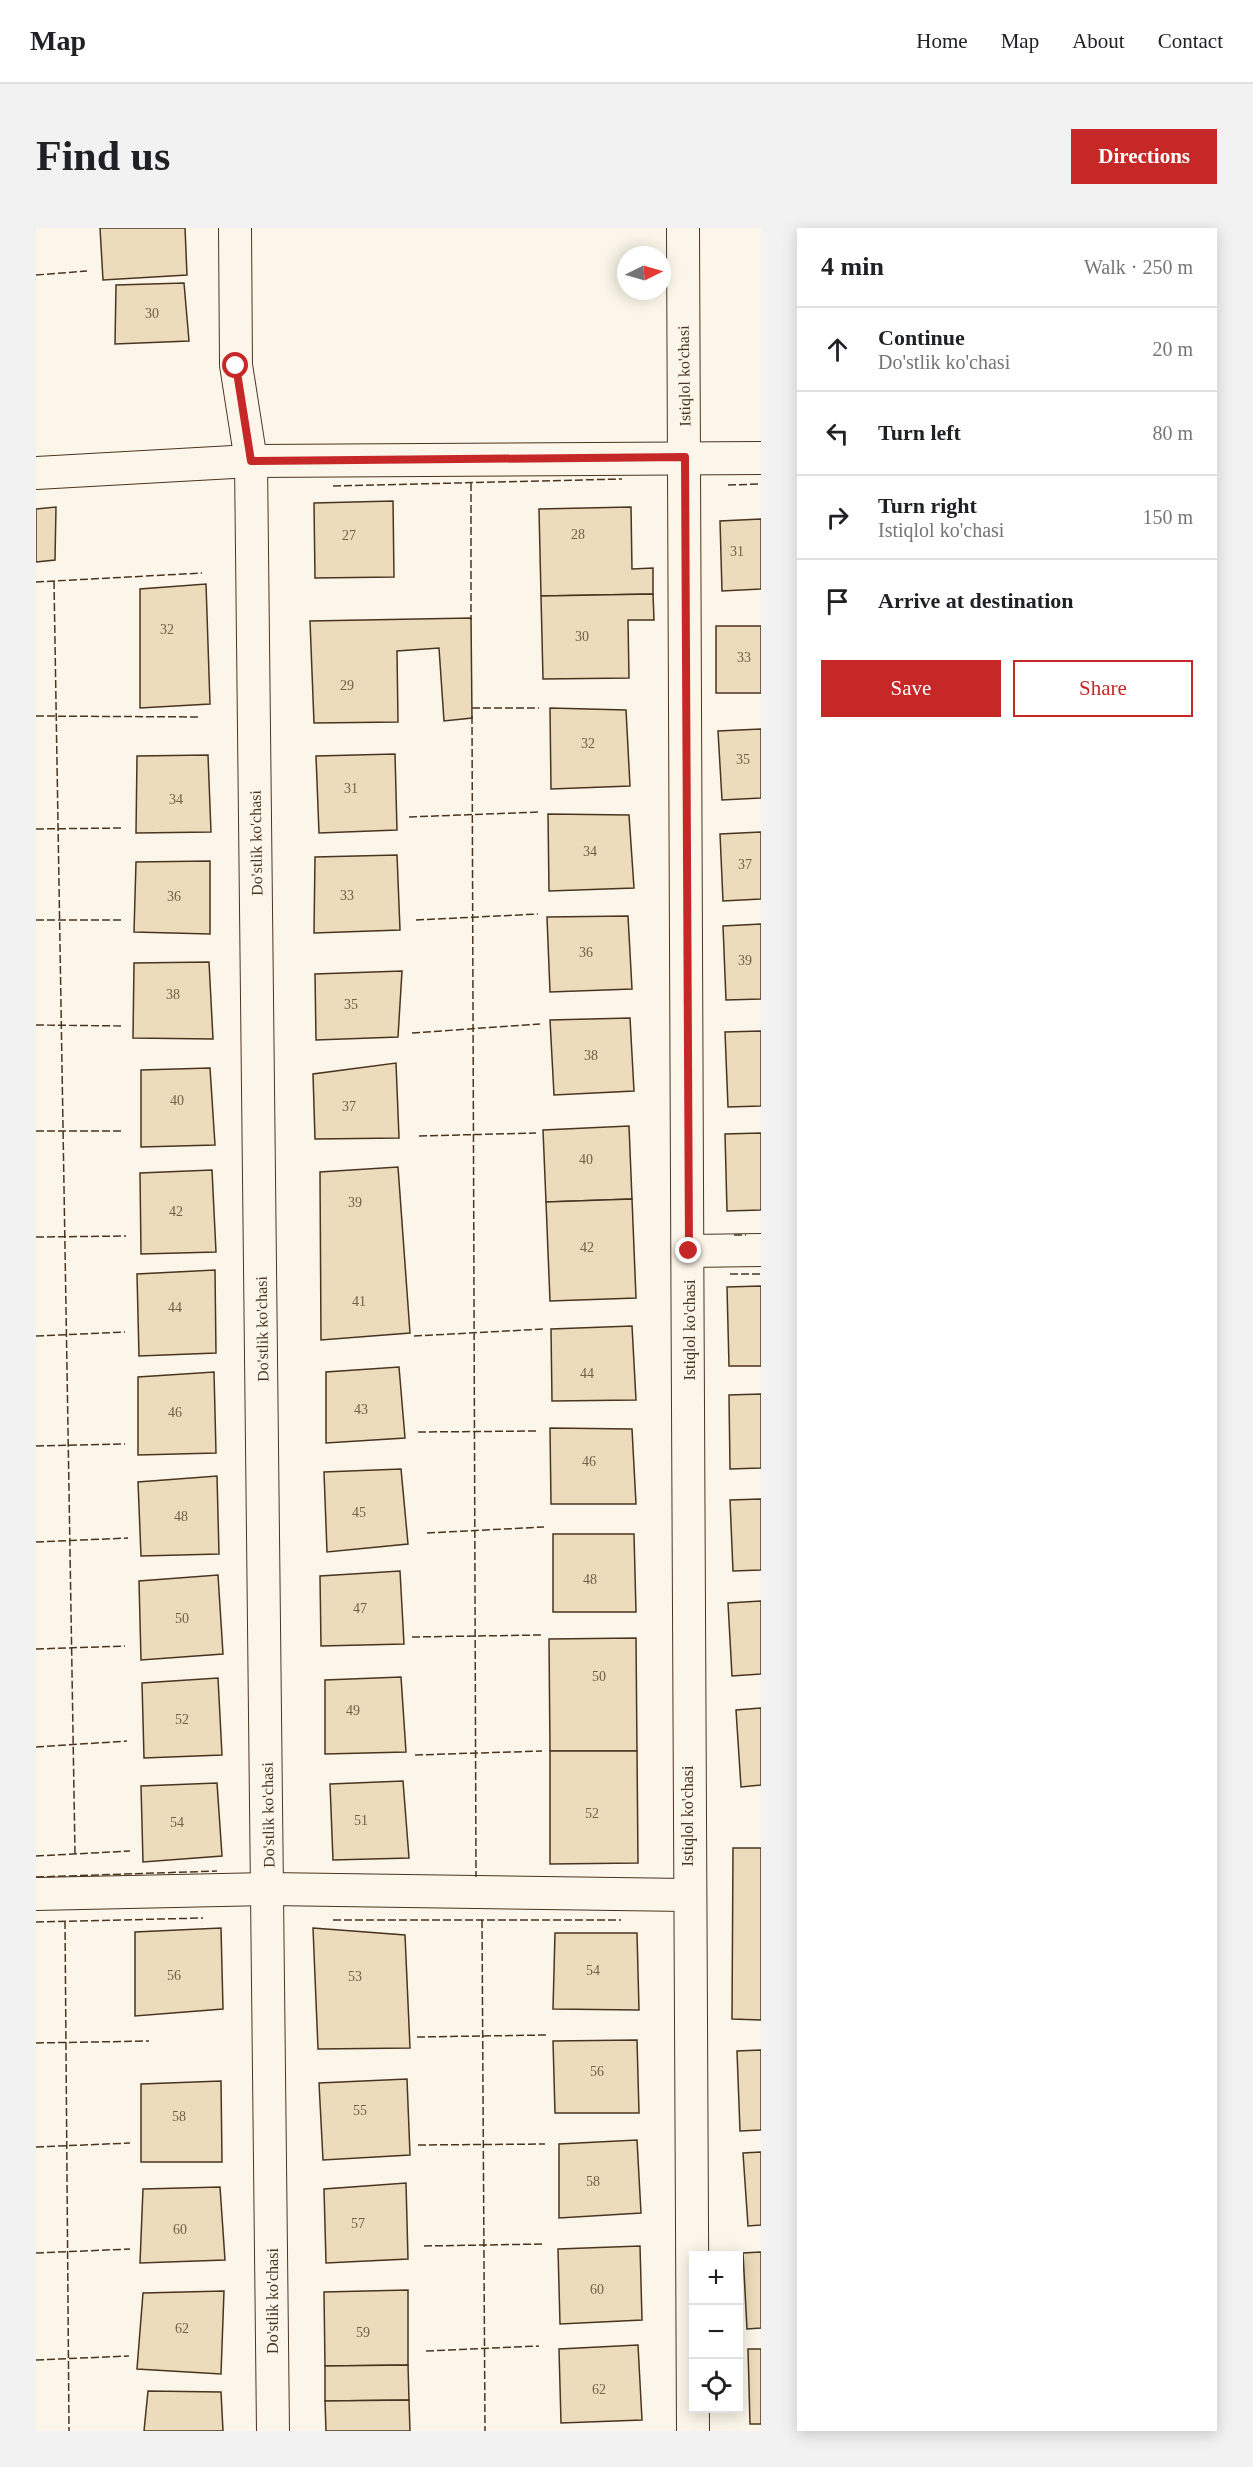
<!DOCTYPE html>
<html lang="en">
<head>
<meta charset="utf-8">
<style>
  body { margin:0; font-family:"Times New Roman",serif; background:#f2f2f2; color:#202124 }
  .controls { position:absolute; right:18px; bottom:18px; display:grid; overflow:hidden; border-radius:0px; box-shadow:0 3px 15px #0003 }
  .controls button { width:54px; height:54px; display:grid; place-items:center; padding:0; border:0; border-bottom:2px solid #e0e0e0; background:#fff; color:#202124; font:30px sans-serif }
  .compass { position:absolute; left:581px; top:18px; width:54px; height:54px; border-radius:50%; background:#fff; box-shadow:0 3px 15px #0003; rotate:85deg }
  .stop { position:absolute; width:18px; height:18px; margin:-14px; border:4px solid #c62828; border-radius:50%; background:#fff }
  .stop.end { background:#c62828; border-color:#fff; box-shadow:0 2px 6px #0008 }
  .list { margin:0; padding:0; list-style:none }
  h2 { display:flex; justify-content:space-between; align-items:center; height:78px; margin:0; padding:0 24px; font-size:26px }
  h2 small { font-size:20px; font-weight:400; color:#757577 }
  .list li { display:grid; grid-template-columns:39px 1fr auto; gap:18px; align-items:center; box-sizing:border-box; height:84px; padding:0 24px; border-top:2px solid #e0e0e0 }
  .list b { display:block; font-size:22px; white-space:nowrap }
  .list p { margin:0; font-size:20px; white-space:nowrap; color:#757577 }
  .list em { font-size:20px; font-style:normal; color:#757577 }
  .actions { display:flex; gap:12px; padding:18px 24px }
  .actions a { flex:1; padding:14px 0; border:2px solid #c62828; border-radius:0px; text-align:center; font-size:21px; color:#c62828 }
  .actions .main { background:#c62828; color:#fff }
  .icon { flex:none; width:33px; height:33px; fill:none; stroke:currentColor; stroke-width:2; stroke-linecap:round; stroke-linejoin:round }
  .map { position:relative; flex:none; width:725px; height:2203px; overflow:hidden; border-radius:0px }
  header { display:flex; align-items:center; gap:36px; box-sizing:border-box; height:84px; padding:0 30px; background:#fff; border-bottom:2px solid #e0e0e0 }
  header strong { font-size:28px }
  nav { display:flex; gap:33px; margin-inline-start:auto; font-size:21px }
  .intro { display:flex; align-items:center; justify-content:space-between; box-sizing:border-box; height:144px; padding:0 36px }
  h1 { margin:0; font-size:42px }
  .button { padding:15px 27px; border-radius:0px; background:#c62828; color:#fff; font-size:21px; font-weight:700 }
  main { display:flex; gap:36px; padding:0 36px }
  aside { flex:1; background:#fff; border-radius:0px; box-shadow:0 3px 15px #0003 }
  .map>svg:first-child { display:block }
</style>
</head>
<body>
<header>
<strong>Map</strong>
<nav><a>Home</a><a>Map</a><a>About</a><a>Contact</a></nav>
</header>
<div class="intro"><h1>Find us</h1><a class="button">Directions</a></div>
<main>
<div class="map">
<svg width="725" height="2203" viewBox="0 0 725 2203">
  <rect width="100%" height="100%" fill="#fbf6e9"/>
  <g fill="#ecdcbc" stroke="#4a3520" stroke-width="1.5">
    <path d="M64,0H149L151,47L67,52Z"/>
    <path d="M148,55L153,113L79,116L80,57Z"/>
    <path d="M357,273L358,349L279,350L278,275Z"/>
    <path d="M20,279L19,332L0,334V281Z"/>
    <path d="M595,279L596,341L617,340V366L505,368L503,281Z"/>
    <path d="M725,291V361L686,363L684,293Z"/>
    <path d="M170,356L174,476L104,480V361Z"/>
    <path d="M617,366L618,392H592L593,450L507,451L505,368Z"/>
    <path d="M435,390L436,490L408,493L403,420L361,423L362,494L278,495L274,393Z"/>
    <rect x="680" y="398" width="45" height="67"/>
    <path d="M514,480L590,482L594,558L515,561Z"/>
    <path d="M725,501V570L686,572L682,503Z"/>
    <path d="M359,526L361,602L283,605L280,528Z"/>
    <path d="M172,527L175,604L100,605L101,528Z"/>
    <path d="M512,586L593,587L598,660L513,663Z"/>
    <path d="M725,604V671L687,673L684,606Z"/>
    <path d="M361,627L364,702L278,705L279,629Z"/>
    <path d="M174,633V706L98,704L100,634Z"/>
    <path d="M592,688L596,761L514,764L511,689Z"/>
    <path d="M725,696V771L690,772L687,698Z"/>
    <path d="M173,734L177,811L97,810L98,735Z"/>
    <path d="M366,743L362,809L280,812L279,746Z"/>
    <path d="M594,790L598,863L518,867L514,792Z"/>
    <path d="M725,803V878L692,879L689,804Z"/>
    <path d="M360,835L363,910L279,911L277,846Z"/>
    <path d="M174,840L179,917L105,919V842Z"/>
    <path d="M593,898L596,971L510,974L507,902Z"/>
    <path d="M725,905V982L691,983L689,906Z"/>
    <path d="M362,939L374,1105L285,1112L284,944Z"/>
    <path d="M176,942L180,1024L105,1026L104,945Z"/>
    <path d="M596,971L600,1070L514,1073L510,974Z"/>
    <path d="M179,1042L180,1125L103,1128L101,1046Z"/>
    <path d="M725,1058V1138H693L691,1059Z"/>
    <path d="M596,1098L600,1172L516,1173L515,1101Z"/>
    <path d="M363,1139L369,1210L290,1215V1144Z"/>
    <path d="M178,1144L180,1225L102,1227V1149Z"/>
    <path d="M725,1166V1240L694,1241L693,1167Z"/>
    <path d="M514,1200L596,1201L600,1276H515Z"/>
    <path d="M365,1241L372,1316L291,1324L288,1244Z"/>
    <path d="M181,1248L183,1326L105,1328L102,1254Z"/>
    <path d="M725,1271V1342L697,1343L694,1272Z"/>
    <path d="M517,1306H598L600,1384H517Z"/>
    <path d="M364,1343L368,1416L285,1418L284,1348Z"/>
    <path d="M182,1347L187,1426L105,1432L103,1353Z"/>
    <path d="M725,1373V1446L696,1448L692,1375Z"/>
    <path d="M600,1410L601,1523H514L513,1411Z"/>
    <path d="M365,1449L370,1524L289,1526V1452Z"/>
    <path d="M182,1450L186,1527L108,1530L106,1455Z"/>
    <path d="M725,1480V1557L705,1559L700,1482Z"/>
    <path d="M514,1523H601L602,1635L514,1636Z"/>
    <path d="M367,1553L373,1630L297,1632L294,1556Z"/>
    <path d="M181,1555L186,1628L107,1634L105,1558Z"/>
    <path d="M697,1620H725V1792L696,1791Z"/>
    <path d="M185,1700L187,1781L99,1788V1704Z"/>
    <path d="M277,1700L369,1707L374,1820L282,1821Z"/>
    <path d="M519,1705H601L603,1782L517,1781Z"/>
    <path d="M601,1812L603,1885H519L517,1813Z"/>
    <path d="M725,1822V1902L704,1903L701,1823Z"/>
    <path d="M371,1851L374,1927L287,1932L283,1855Z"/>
    <path d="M185,1853L186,1934H105V1856Z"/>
    <path d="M601,1912L605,1985L523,1990V1916Z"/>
    <path d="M725,1924V1997L712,1998L707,1925Z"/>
    <path d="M370,1955L372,2031L290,2035L288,1961Z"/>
    <path d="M184,1959L189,2032L104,2035L107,1961Z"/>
    <path d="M604,2018L606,2092L524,2096L522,2021Z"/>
    <path d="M725,2024V2100L711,2101L707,2025Z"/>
    <path d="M372,2062V2137L289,2138L288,2064Z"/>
    <path d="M188,2063L185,2146L101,2141L107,2065Z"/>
    <path d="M602,2117L606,2192L525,2195L523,2121Z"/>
    <path d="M712,2121H725V2196H714Z"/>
    <path d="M372,2137L373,2172L289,2173V2138Z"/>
    <path d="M112,2163L185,2164L187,2203H108Z"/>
    <path d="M373,2172L374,2203H290L289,2173Z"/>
  </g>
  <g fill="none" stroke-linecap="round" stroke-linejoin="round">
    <g stroke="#4a3520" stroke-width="34">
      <g id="street">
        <path d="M199,0L200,137L215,233L237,2203"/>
        <path d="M647,0C654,734 649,1469 657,2203"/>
        <path d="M0,245L215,233L725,230"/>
        <path d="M653,1023L725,1022"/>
        <path d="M0,1666L233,1661L651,1667"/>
      </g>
    </g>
    <use href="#street" stroke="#fbf6e9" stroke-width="32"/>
    <g stroke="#4a3520" stroke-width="1.5" stroke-dasharray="8 3" stroke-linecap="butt">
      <path d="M0,47L51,43"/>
      <path d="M435,255V392"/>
      <path d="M692,257L725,256"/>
      <path d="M297,258L586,251"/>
      <path d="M18,353L39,1626"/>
      <path d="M0,354L166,345"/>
      <path d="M436,480H503"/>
      <path d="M0,488L165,489"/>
      <path d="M436,488L440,1649"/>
      <path d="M373,589L504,584"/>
      <path d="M0,601L86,600"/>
      <path d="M0,692H88"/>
      <path d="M380,692L502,686"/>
      <path d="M0,797L88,798"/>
      <path d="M376,805L504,796"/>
      <path d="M0,903H87"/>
      <path d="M383,908L500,905"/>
      <path d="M698,1007H710"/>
      <path d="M0,1009L90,1008"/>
      <path d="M694,1046H725"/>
      <path d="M0,1108L89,1104"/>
      <path d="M378,1108L508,1101"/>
      <path d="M382,1204L502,1203"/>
      <path d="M0,1218L89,1216"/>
      <path d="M391,1305L508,1299"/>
      <path d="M0,1314L92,1310"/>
      <path d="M376,1409L505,1407"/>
      <path d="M0,1421L89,1418"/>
      <path d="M0,1519L91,1513"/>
      <path d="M379,1527L506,1523"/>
      <path d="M0,1628L94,1623"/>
      <path d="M0,1649L181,1643"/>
      <path d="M297,1692H585"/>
      <path d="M446,1692L449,2203"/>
      <path d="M29,1693L33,2203"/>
      <path d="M0,1694L167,1690"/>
      <path d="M381,1809L510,1807"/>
      <path d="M0,1815L113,1813"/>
      <path d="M382,1917L509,1916"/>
      <path d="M0,1919L94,1915"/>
      <path d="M388,2018L507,2016"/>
      <path d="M0,2025L94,2021"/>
      <path d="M390,2123L503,2118"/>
      <path d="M0,2132L93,2128"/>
    </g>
  </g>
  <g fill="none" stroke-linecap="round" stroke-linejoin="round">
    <path stroke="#c62828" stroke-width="8" d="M200,138L215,233L649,229L653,1023"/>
  </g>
  <g text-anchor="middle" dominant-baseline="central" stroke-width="4.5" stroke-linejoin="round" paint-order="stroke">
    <g font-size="14" fill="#725f47">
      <text x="116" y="85">30</text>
      <text x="542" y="306">28</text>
      <text x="313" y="307">27</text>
      <text x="701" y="323">31</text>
      <text x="131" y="401">32</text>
      <text x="546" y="408">30</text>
      <text x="708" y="429">33</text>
      <text x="311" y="457">29</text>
      <text x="552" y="515">32</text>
      <text x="707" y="531">35</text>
      <text x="315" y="560">31</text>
      <text x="140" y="571">34</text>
      <text x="554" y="623">34</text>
      <text x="709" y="636">37</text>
      <text x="311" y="667">33</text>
      <text x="138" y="668">36</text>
      <text x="550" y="724">36</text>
      <text x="709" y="732">39</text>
      <text x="137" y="766">38</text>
      <text x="315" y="776">35</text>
      <text x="555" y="827">38</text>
      <text x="141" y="872">40</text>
      <text x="313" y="878">37</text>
      <text x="550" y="931">40</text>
      <text x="319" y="974">39</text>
      <text x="140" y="983">42</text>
      <text x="551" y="1019">42</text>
      <text x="323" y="1073">41</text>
      <text x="139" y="1079">44</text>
      <text x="551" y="1145">44</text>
      <text x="325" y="1181">43</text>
      <text x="139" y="1184">46</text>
      <text x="553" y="1233">46</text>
      <text x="323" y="1284">45</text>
      <text x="145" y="1288">48</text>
      <text x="554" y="1351">48</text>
      <text x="324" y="1380">47</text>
      <text x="146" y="1390">50</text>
      <text x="563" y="1448">50</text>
      <text x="317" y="1482">49</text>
      <text x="146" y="1491">52</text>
      <text x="556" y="1585">52</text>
      <text x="325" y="1592">51</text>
      <text x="141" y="1594">54</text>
      <text x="557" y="1742">54</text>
      <text x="138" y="1747">56</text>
      <text x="319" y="1748">53</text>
      <text x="561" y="1843">56</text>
      <text x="324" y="1882">55</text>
      <text x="143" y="1888">58</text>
      <text x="557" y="1953">58</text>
      <text x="322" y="1995">57</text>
      <text x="144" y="2001">60</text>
      <text x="561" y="2061">60</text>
      <text x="146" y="2100">62</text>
      <text x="327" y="2104">59</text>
      <text x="563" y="2161">62</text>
    </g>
    <g font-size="16" fill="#4a3520" stroke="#fbf6e9">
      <text transform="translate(648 148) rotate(-91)">Istiqlol ko'chasi</text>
      <text transform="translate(220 615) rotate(-91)">Do'stlik ko'chasi</text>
      <text transform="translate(226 1101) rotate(-91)">Do'stlik ko'chasi</text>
      <text transform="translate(653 1102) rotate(-90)">Istiqlol ko'chasi</text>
      <text transform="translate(232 1587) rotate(-91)">Do'stlik ko'chasi</text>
      <text transform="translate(651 1588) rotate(-90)">Istiqlol ko'chasi</text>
      <text transform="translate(236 2073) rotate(-90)">Do'stlik ko'chasi</text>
    </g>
  </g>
</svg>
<div class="controls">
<button>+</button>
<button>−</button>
<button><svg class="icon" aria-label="locate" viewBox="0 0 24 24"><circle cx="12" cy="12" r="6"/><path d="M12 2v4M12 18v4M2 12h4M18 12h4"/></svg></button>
</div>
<svg class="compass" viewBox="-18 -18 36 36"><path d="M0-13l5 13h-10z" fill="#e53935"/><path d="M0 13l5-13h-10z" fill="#757577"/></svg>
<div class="stop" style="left:200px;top:138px"></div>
<div class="stop end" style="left:653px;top:1023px"></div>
</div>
<aside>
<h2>4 min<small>Walk · 250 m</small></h2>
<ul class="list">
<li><svg class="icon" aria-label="ahead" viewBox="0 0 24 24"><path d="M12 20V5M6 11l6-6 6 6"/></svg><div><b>Continue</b><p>Do'stlik ko'chasi</p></div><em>20 m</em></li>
<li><svg class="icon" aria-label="left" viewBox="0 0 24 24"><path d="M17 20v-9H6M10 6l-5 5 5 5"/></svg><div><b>Turn left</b></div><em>80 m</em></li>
<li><svg class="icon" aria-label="right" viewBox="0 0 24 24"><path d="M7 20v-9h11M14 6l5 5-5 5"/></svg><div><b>Turn right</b><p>Istiqlol ko'chasi</p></div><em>150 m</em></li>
<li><svg class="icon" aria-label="arrive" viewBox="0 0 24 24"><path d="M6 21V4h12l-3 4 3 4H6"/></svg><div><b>Arrive at destination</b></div></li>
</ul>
<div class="actions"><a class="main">Save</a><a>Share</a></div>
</aside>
</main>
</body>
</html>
